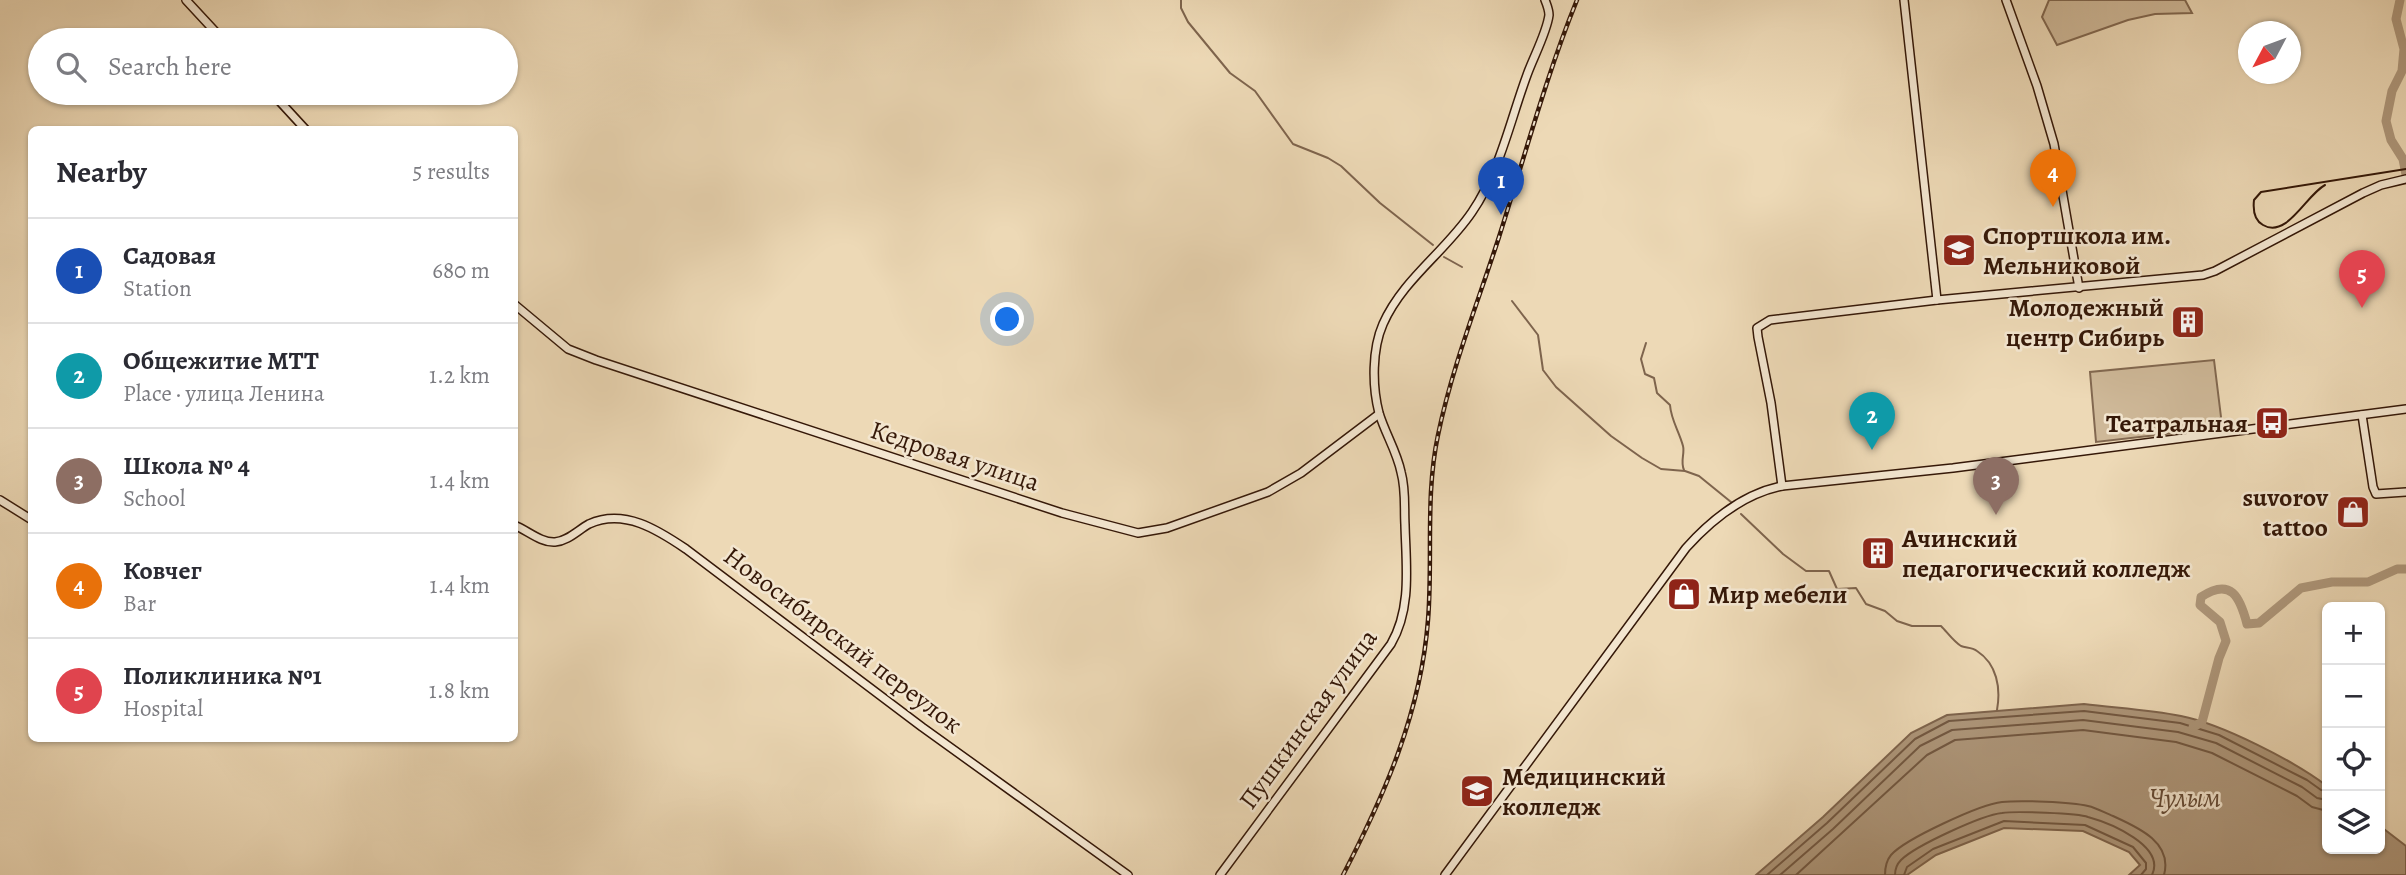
<!DOCTYPE html>
<html lang="en">
<head>
<meta charset="utf-8">
<style>
  body { margin:0; font-family:Alegreya,serif; background:#f7f7f7; color:#2b2b33 }
  .controls { position:absolute; right:21px; bottom:21px; display:grid; overflow:hidden; border-radius:10px; box-shadow:0 2px 5px #0004 }
  .controls button { width:63px; height:63px; display:grid; place-items:center; padding:0; border:0; border-bottom:2px solid #e1e1e2; background:#fff; color:#2b2b33; font:35px sans-serif }
  .compass { position:absolute; left:2238px; top:21px; width:63px; height:63px; border-radius:50%; background:#fff; box-shadow:0 2px 5px #0004; rotate:229deg }
  .you { position:absolute; left:1008px; top:320px; width:24px; height:24px; margin:-18px; border:5px solid #fff; border-radius:50%; background:#1a73e8; box-shadow:0 0 0 10px #1a73e833 }
  .badge { display:grid; place-items:center; width:46px; height:46px; border-radius:50%; background:#db2777; color:#fff; font-size:23px; font-weight:700 }
  .pin { position:absolute; translate:-50% -58px; filter:drop-shadow(0 2px 4px #0008) }
  .pin::after { content:''; position:absolute; top:37px; width:24px; height:21px; background:inherit; clip-path:polygon(0 0,100% 0,50% 100%) }
  .list { margin:0; padding:0; list-style:none }
  h2 { display:flex; justify-content:space-between; align-items:center; height:91px; margin:0; padding:0 28px; font-size:30px }
  h2 small { font-size:23px; font-weight:400; color:#7c7c81 }
  .list li { display:grid; grid-template-columns:46px 1fr auto; gap:21px; align-items:center; box-sizing:border-box; height:105px; padding:0 28px; border-top:2px solid #e1e1e2 }
  .list b { display:block; font-size:26px; white-space:nowrap }
  .list p { margin:0; font-size:23px; white-space:nowrap; color:#7c7c81 }
  .list em { font-size:23px; font-style:normal; color:#7c7c81 }
  .icon { flex:none; width:38px; height:38px; fill:none; stroke:currentColor; stroke-width:2; stroke-linecap:round; stroke-linejoin:round }
  .map { position:relative; flex:none; width:2406px; height:875px; overflow:hidden }
  .search { position:absolute; background:#fff; box-shadow:0 2px 5px #0004; left:28px; top:28px; width:490px; height:77px; display:flex; align-items:center; gap:18px; box-sizing:border-box; padding:0 24px; border-radius:38px; color:#7c7c81; font-size:26px }
  .panel { position:absolute; background:#fff; box-shadow:0 2px 5px #0004; left:28px; top:126px; width:490px; height:616px; border-radius:10px }
  .map>svg:first-child { display:block }
</style>
</head>
<body>
<div class="map">
<svg width="2406" height="875" viewBox="0 0 2406 875">
  <rect width="100%" height="100%" fill="#edd9b6"/>
  <filter id="stains"><feTurbulence type="fractalNoise" baseFrequency=".00286" numOctaves="4"/><feColorMatrix values="0 0 0 0 .2 0 0 0 0 .09 0 0 0 0 .02 0 0 0 .5 -.17"/></filter>
  <radialGradient id="worn" r=".72"><stop offset=".6" stop-color="#630" stop-opacity="0"/><stop offset="1" stop-color="#630" stop-opacity=".3"/></radialGradient>
  <g fill="#ceb898" stroke="#826850" stroke-width="2">
    <path d="M2049,0H2185L2192,13L2155,14L2128,20L2057,45L2042,17Z"/>
    <path d="M2214,360L2221,417L2216,426L2210,429L2096,442L2090,372Z"/>
  </g>
  <path fill="#ae977b" stroke="#7e644d" stroke-width="2" d="M2084,704C2116,708 2149,710 2181,716C2222,724 2294,761 2327,786V849H2380V826L2406,846V875H2129L2140,865L2129,852L2083,831L2004,828L1936,855L1907,875H1756L1823,817L1911,733L1947,715Z"/>
  <g fill="none" stroke-linecap="round" stroke-linejoin="round">
    <g stroke="#725842" stroke-width="2">
      <path d="M1767,875L1827,823L1915,739L1949,721L2084,711L2180,723L2219,735L2307,780L2321,790L2327,791"/>
      <path d="M1780,875L1833,829L1920,746L1952,730L2083,720L2178,732L2216,743L2302,787L2317,798L2327,800"/>
      <path d="M1796,875L1927,755L1955,740L2083,730L2176,742L2212,753L2297,796L2312,807L2327,811"/>
      <path d="M1885,875C1885,868 1886,861 1891,855C1905,839 1981,804 2002,802C2020,800 2071,802 2088,806C2097,808 2105,813 2113,816C2137,827 2173,842 2164,875"/>
      <path d="M1895,875C1895,869 1896,865 1901,860C1915,846 1982,815 2002,813C2014,811 2078,813 2088,817C2110,823 2166,846 2152,875"/>
      <path d="M1904,875L1907,867L1933,849L2004,821L2085,825L2133,847L2146,863V869L2141,875"/>
    </g>
    <g stroke="#7e644d" stroke-width="2">
      <path d="M1181,0V8L1188,22L1230,73L1255,91L1293,144L1328,158L1341,166L1380,203L1433,245"/>
      <path d="M1444,257L1462,267"/>
      <path d="M1512,301L1538,335L1543,370L1556,387L1611,436L1642,458L1661,469L1685,471L1699,476L1731,502"/>
      <path d="M1646,343L1641,359L1645,374L1654,378L1657,393L1670,405C1671,420 1679,431 1683,446C1685,454 1680,461 1684,470"/>
      <path d="M1741,514L1783,554L1806,571H1829L1837,589L1856,588L1866,604L1885,611L1897,621L1912,626H1941C1947,632 1954,642 1961,646C1966,648 1972,647 1977,651C1997,664 2001,688 1997,710"/>
    </g>
    <g stroke="#ae977b" stroke-width="9">
      <path d="M2400,0L2396,19L2404,49L2402,71L2392,91L2386,121L2391,140L2403,159L2406,175"/>
      <path d="M2193,727L2202,722L2219,658L2226,641L2220,622L2200,605L2201,597C2231,577 2240,597 2247,624L2259,623L2301,588L2332,582H2368L2397,569H2406"/>
    </g>
    <g stroke="#351808" stroke-width="10">
      <g id="secondary">
        <path d="M186,0L223,40"/>
        <path d="M1904,0L1937,300"/>
        <path d="M2006,0L2037,86L2054,144L2079,288"/>
        <path d="M272,93L306,130"/>
        <path d="M514,304L568,349L596,360L1062,513L1138,533L1167,528L1268,492L1301,473L1379,414"/>
        <path d="M2362,415L2373,487L2376,494L2406,492"/>
        <path d="M1782,486L1771,403L1758,337L1757,328L1770,320L1937,300L2203,275L2215,271L2363,193L2381,185L2406,179"/>
        <path d="M0,500L32,520"/>
        <path d="M514,525C527,530 541,543 555,542C568,541 578,530 589,524C624,508 658,530 686,549L922,727L1128,875"/>
        <path d="M1220,875L1391,644C1412,608 1406,565 1405,525C1404,507 1406,490 1401,472C1397,452 1385,433 1379,413C1372,386 1372,349 1383,324C1403,279 1445,252 1472,212C1500,171 1510,121 1527,75C1533,58 1547,32 1549,15C1549,10 1547,5 1545,0"/>
        <path d="M1445,875L1686,548C1712,519 1743,494 1782,486L1953,468L2406,409"/>
      </g>
    </g>
    <use href="#secondary" stroke="#f3e6d0" stroke-width="7"/>
    <path stroke="#351808" stroke-width="2" d="M2325,185C2306,195 2287,239 2263,225C2254,220 2253,209 2254,200L2261,192L2406,169"/>
    <g stroke="#351808" stroke-width="4.5">
      <path id="rail" d="M1343,875C1385,794 1421,712 1428,620C1433,559 1425,496 1438,435C1452,367 1478,302 1499,237C1524,159 1546,76 1577,0"/>
    </g>
    <use href="#rail" stroke="#f3e6d0" stroke-width="2" stroke-dasharray="5" stroke-linecap="butt"/>
  </g>
  <defs>
    <g id="school-square" transform="scale(1.75)"><rect x="-9" y="-9" width="18" height="18" rx="4" fill="#8f2418" stroke="#f3e6d0"/><path d="M0-5L7-2L0 1L-7-2ZM-4 1L0 2.5L4 1V4Q0 6-4 4Z" fill="#fff"/></g>
    <g id="building-square" transform="scale(1.75)"><rect x="-9" y="-9" width="18" height="18" rx="4" fill="#8f2418" stroke="#f3e6d0"/><path d="M-4-6H4V6H1V3H-1V6H-4ZM-2.5-4.3h1.7v1.8h-1.7ZM.8-4.3h1.7v1.8H.8ZM-2.5-1h1.7V.8h-1.7ZM.8-1h1.7V.8H.8Z" fill="#fff"/></g>
    <g id="bus-square" transform="scale(1.75)"><rect x="-9" y="-9" width="18" height="18" rx="4" fill="#8f2418" stroke="#f3e6d0"/><path d="M-5-6H5V4H4V6H2V4H-2V6H-4V4H-5ZM-3.5-4V0h7V-4ZM-3.5 1.2v1.5H-2V1.2ZM2 1.2v1.5H3.5V1.2Z" fill="#fff"/></g>
    <g id="shop-square" transform="scale(1.75)"><rect x="-9" y="-9" width="18" height="18" rx="4" fill="#8f2418" stroke="#f3e6d0"/><path d="M-5-2.5h2.3a2.7 3.5 0 0 1 5.4 0H5L5.5 6h-11ZM-1.5-2.5h3a1.5 2.3 0 0 0-3 0Z" fill="#fff"/></g>
    <g id="university-square" transform="scale(1.75)"><rect x="-9" y="-9" width="18" height="18" rx="4" fill="#8f2418" stroke="#f3e6d0"/><path d="M0-5L7-2L0 1L-7-2ZM-4 1L0 2.5L4 1V4Q0 6-4 4Z" fill="#fff"/></g>
  </defs>
  <g fill-rule="evenodd">
    <use href="#school-square" x="1959" y="250"/>
    <use href="#building-square" x="2188" y="322"/>
    <use href="#bus-square" x="2272" y="423"/>
    <use href="#shop-square" x="2353" y="512"/>
    <use href="#building-square" x="1878" y="553"/>
    <use href="#shop-square" x="1684" y="594"/>
    <use href="#university-square" x="1477" y="791"/>
  </g>
  <g text-anchor="middle" dominant-baseline="central" stroke-width="5" stroke-linejoin="round" paint-order="stroke">
    <g font-size="26" font-weight="bold" fill="#351808" stroke="#f3e6d0" text-anchor="start">
      <text x="1983" y="235">Спортшкола им.<tspan x="1983" dy="30">Мельниковой</tspan></text>
      <text x="2164" y="307" text-anchor="end">Молодежный<tspan x="2164" dy="30">центр Сибирь</tspan></text>
      <text x="2248" y="423" text-anchor="end">Театральная</text>
      <text x="2328" y="497" text-anchor="end">suvorov<tspan x="2328" dy="30">tattoo</tspan></text>
      <text x="1902" y="538">Ачинский<tspan x="1902" dy="30">педагогический колледж</tspan></text>
      <text x="1708" y="594">Мир мебели</text>
      <text x="1502" y="776">Медицинский<tspan x="1502" dy="30">колледж</tspan></text>
    </g>
    <g font-size="26" fill="#351808" stroke="#f3e6d0">
      <text transform="translate(955 456) rotate(18)">Кедровая улица</text>
      <text transform="translate(843 640) rotate(37)">Новосибирский переулок</text>
      <text transform="translate(1308 719) rotate(-54)">Пушкинская улица</text>
    </g>
    <g font-size="28" font-style="italic" fill="#654b36" stroke="#f3e6d0">
      <text x="2185" y="798">Чулым</text>
    </g>
  </g>
  <rect width="100%" height="100%" filter="url(#stains)"/>
  <rect width="100%" height="100%" fill="url(#worn)"/>
</svg>
<div class="controls">
<button>+</button>
<button>−</button>
<button><svg class="icon" aria-label="locate" viewBox="0 0 24 24"><circle cx="12" cy="12" r="6"/><path d="M12 2v4M12 18v4M2 12h4M18 12h4"/></svg></button>
<button><svg class="icon" aria-label="layers" viewBox="0 0 24 24"><path d="M12 4l9 5-9 5-9-5zM3 14l9 5 9-5"/></svg></button>
</div>
<svg class="compass" viewBox="-18 -18 36 36"><path d="M0-13l5 13h-10z" fill="#e53935"/><path d="M0 13l5-13h-10z" fill="#7c7c81"/></svg>
<div class="you"></div>
<div class="pin badge" style="left:1501px;top:215px;background:#1a4fb4">1</div>
<div class="pin badge" style="left:1872px;top:450px;background:#0f9aa8">2</div>
<div class="pin badge" style="left:1996px;top:515px;background:#8d6e63">3</div>
<div class="pin badge" style="left:2053px;top:207px;background:#e8710a">4</div>
<div class="pin badge" style="left:2362px;top:308px;background:#e0444e">5</div>
<div class="search"><svg class="icon" aria-label="search" viewBox="0 0 24 24"><circle cx="10" cy="10" r="6"/><path d="M15 15l6 6"/></svg>Search here</div>
<section class="panel">
<h2>Nearby<small>5 results</small></h2>
<ul class="list">
<li><span class="badge" style="background:#1a4fb4">1</span><div><b>Садовая</b><p>Station</p></div><em>680 m</em></li>
<li><span class="badge" style="background:#0f9aa8">2</span><div><b>Общежитие МТТ</b><p>Place · улица Ленина</p></div><em>1.2 km</em></li>
<li><span class="badge" style="background:#8d6e63">3</span><div><b>Школа № 4</b><p>School</p></div><em>1.4 km</em></li>
<li><span class="badge" style="background:#e8710a">4</span><div><b>Ковчег</b><p>Bar</p></div><em>1.4 km</em></li>
<li><span class="badge" style="background:#e0444e">5</span><div><b>Поликлиника №1</b><p>Hospital</p></div><em>1.8 km</em></li>
</ul>
</section>
</div>
</body>
</html>
